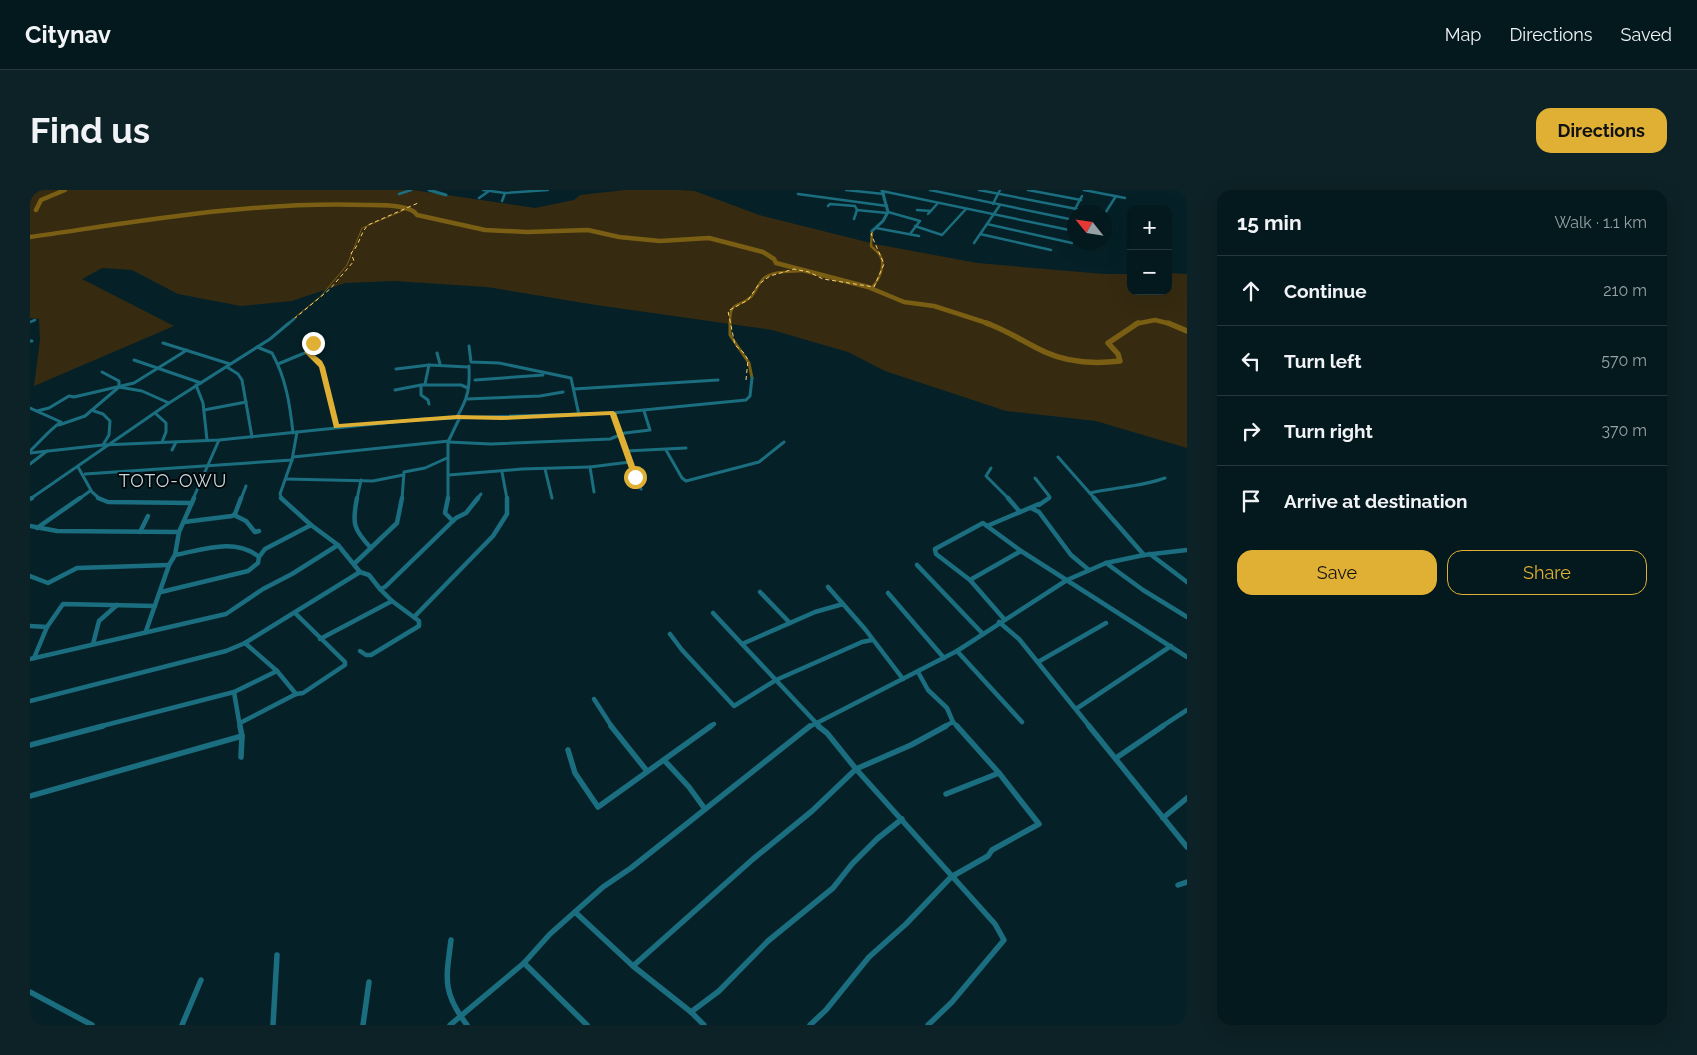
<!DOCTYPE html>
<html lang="en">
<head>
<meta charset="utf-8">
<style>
  body { margin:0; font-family:Raleway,sans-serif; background:#0d2226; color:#f1f3f6 }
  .controls { position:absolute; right:15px; top:15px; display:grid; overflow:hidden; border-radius:10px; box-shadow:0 5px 20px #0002 }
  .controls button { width:45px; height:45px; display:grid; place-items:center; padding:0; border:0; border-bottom:1px solid #25383b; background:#04191d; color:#f1f3f6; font:25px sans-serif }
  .compass { position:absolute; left:1037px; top:15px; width:45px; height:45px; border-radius:50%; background:#04191d; box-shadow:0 5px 20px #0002; rotate:300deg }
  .stop { position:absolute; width:15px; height:15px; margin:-11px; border:4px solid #e0b034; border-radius:50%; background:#fff }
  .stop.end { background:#e0b034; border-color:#fff; box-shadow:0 1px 5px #0008 }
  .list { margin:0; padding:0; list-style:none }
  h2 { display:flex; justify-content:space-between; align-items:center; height:65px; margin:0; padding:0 20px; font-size:21px }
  h2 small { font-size:16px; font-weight:400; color:#97a0a4 }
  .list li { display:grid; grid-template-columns:32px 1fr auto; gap:15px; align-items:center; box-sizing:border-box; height:70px; padding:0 20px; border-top:1px solid #25383b }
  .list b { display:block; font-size:19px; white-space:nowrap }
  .list em { font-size:16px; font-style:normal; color:#97a0a4 }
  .actions { display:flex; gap:10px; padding:15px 20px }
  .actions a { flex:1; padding:11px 0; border:1px solid #e0b034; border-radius:15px; text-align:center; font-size:18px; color:#e0b034 }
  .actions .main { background:#e0b034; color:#111 }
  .icon { flex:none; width:28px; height:28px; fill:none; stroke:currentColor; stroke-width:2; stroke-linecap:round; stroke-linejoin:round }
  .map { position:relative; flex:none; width:1157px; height:835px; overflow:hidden; border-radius:15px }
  header { display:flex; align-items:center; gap:30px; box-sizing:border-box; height:70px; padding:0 25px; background:#04191d; border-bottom:1px solid #25383b }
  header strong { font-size:24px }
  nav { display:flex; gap:28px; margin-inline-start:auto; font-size:18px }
  .intro { display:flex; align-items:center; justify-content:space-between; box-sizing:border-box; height:120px; padding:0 30px }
  h1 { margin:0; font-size:35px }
  .button { padding:12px 22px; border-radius:15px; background:#e0b034; color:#111; font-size:18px; font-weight:700 }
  main { display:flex; gap:30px; padding:0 30px }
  aside { flex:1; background:#04191d; border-radius:15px; box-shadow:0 5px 20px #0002 }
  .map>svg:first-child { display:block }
</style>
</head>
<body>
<header>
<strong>Citynav</strong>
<nav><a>Map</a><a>Directions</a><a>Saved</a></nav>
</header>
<div class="intro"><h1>Find us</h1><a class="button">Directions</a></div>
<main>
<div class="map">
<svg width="1157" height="835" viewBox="0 0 1157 835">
  <rect width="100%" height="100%" fill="#052127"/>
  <path fill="#362b11" d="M0,0H383L505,18L544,10L550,5L595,0H650L665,1L729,25L845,54L947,73L1074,84H1101V101H1138V83L1157,84V258L1066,231L976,221L855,181L818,162L742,140L658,128L566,115L457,97L364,91L315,93L262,111L211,116L148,104L102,80L72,78L52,89L144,136L4,196L10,150L9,129L0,128Z"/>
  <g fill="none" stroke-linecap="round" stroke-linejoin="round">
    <path stroke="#7a5e13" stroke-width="1" d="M264,128L291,106L317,75L332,38L377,19"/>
    <g stroke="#7a5e13" stroke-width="2.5">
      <path d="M841,98C849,91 856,75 850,65C848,62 844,59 841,56L842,41"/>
      <path d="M700,134C700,110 706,119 721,107C726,102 728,93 734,88C744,80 761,82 772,81"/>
    </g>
    <path stroke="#7a5e13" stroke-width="3" d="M700,133V145L719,173L722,188"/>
    <g stroke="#7a5e13" stroke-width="4.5">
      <path d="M6,20L11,10L35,0"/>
      <path d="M0,47C112,31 223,11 337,15C349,15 381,14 387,25L455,40L497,42L558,40L589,47L630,51L679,48L733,62L744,69L746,73L838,97L874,112L904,116L960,134"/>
      <path d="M1105,134L1125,130L1141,134"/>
    </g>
    <g stroke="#7a5e13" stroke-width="5.5">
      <path d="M956,133C977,140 995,153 1015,162C1039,173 1065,174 1090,171L1088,164L1078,153L1108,133"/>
      <path d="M1138,133L1157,141"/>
    </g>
    <g stroke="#fad278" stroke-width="1" stroke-dasharray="4 3" stroke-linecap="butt">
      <path d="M264,129L300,99L324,71L321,63C329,57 330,43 338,35L388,13"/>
      <path d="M716,190L718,170L714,163L705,155L698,121L718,110L729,94L740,86L764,79L779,82L793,89L844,97L854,74L841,44L843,42"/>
    </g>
    <g stroke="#1b6e7f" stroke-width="2.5">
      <path d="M453,0L475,3L518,0"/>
      <path d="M816,0L854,4"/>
      <path d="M900,0L1044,30"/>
      <path d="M949,0L1062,22"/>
      <path d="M998,0L1051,10"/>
      <path d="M1054,0L1095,8"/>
      <path d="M852,1L1044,41"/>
      <path d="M369,4L381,0"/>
      <path d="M768,4L857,16"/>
      <path d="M449,8L459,1"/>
      <path d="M472,11L475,3"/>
      <path d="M963,14L970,0"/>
      <path d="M798,16L800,14L825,16L827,20L824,29"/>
      <path d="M1045,19L1052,6"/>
      <path d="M827,20L857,23"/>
      <path d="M887,20L901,21"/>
      <path d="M858,22L890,31L880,44"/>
      <path d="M898,24L908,13"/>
      <path d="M1074,25L1086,6"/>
      <path d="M957,34L1042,53"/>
      <path d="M1074,35L1081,37"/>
      <path d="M885,36L912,45L936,19"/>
      <path d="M846,38L889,46"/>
      <path d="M950,44L1021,60"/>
      <path d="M944,53L970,15"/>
      <path d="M0,132L5,130"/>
      <path d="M258,134L264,129"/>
    </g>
    <g stroke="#1b6e7f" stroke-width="3">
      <path d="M0,151H2"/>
      <path d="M133,153L200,174"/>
      <path d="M439,156L441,172L469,173L541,188L549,225"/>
      <path d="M227,157L242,163C256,188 260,215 263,243"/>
      <path d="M277,162L285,158L286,155L278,149"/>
      <path d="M407,163L410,174"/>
      <path d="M104,170L171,193"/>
      <path d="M248,174L277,162L290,172L292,177L306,237"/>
      <path d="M197,177L208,184L212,190L222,247"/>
      <path d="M366,179L399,175"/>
      <path d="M72,182L89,191V197L112,201L139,213"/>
      <path d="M445,190L513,185"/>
      <path d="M395,194L399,175L438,177"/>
      <path d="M166,195L173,213L177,250"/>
      <path d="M544,199L688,190"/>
      <path d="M365,200L391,195"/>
      <path d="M437,209L510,206L533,202"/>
      <path d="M399,214L398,210L391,205V195H431L438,198"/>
      <path d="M0,218L31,232C19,240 11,251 0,261"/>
      <path d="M174,220L216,212"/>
      <path d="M7,221L19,218L39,206L44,207L104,193L157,160"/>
      <path d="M64,221L73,224L80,231L79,245L73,255"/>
      <path d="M125,223L136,233V242L132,252"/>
      <path d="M583,223L611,299"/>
      <path d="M427,227C438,208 440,198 439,176"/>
      <path d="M29,235L55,226L89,197"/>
      <path d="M418,252L461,254L580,249L595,243L620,240L614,221"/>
      <path d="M142,260L146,252"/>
      <path d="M636,260L652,288L656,291L729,272L754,252"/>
      <path d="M596,261L656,258"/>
      <path d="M0,263L73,255L189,250L393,229L583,223L716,210L720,206L722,188"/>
      <path d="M263,267L419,251"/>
      <path d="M1028,267L1065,309"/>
      <path d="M0,274L17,261"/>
      <path d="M48,277L62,302L70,309"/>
      <path d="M961,278L956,286L979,309"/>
      <path d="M515,279L522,308"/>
      <path d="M472,282L477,309"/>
      <path d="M55,284L262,270"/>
      <path d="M419,285L492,279L560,277"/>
      <path d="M1005,288L1020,307L1017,309"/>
      <path d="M256,289L343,291L373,285"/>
      <path d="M564,302L560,277L600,272"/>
      <path d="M1060,303C1085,297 1111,297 1135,288"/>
      <path d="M0,309L139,213L240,149L259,133"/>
      <path d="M49,309L60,301"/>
      <path d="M163,309L189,250"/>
      <path d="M211,309L216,296"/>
      <path d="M252,309L250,304L262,270L267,242"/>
      <path d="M327,309L331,290"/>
      <path d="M372,309L374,282L395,278L417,268"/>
      <path d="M418,309V252L430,227"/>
      <path d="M447,309L451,304"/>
    </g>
    <g stroke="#1b6e7f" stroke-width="4.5">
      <path d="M68,308L78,312L162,313"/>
      <path d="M251,308L281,335L308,355L330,382L339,385L350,399"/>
      <path d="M327,308C322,333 323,339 341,358"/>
      <path d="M418,308L415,323L423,331"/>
      <path d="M978,308L990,322"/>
      <path d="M1064,308L1114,365"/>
      <path d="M0,309L2,308"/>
      <path d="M1009,315L1019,308"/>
      <path d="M1001,318L1009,322L1041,365L1059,380"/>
      <path d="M204,325L216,331L225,342L229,341"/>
      <path d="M154,332L202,326L205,324L211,308"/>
      <path d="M0,336L27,341L149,342"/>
      <path d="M957,336L991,361L1157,467"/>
      <path d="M7,338L50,308"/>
      <path d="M110,342L118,326"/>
      <path d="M1120,364L1157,392"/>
      <path d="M229,367L235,359L281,335"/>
      <path d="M325,373L367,333L372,308"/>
      <path d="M1076,373L1113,400L1157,427"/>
      <path d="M887,375L953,444"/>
      <path d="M0,386L18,393L47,378L139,375"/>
      <path d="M940,390L991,361"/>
      <path d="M798,397L813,414"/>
      <path d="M131,402L218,381L228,373L229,367C205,347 172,360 145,365L149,342L164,308"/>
      <path d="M730,402L760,433"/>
      <path d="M858,403L914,468"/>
      <path d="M362,411L350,399L355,397L426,328L436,323L448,308"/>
      <path d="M683,423L712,454"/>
      <path d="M384,427L463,346L477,324V308"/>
      <path d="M974,429L940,390L906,364L905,359L953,333L957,336L1009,314"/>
      <path d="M969,432L989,449L1060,537"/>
      <path d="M0,436L17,437"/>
      <path d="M116,441L139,375L145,365"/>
      <path d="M640,444L652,460L704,516L746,490L832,452L842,450"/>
      <path d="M290,449L362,411L389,431V436L341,465H336L330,461"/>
      <path d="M63,454L69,431L87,415"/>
      <path d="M927,461L992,532"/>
      <path d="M4,468L17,437L33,414L125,416"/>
      <path d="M0,469L196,424L233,399L262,384L308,355"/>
      <path d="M1008,472L1076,433"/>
      <path d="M247,481L266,504"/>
      <path d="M888,482L898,500L917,518L923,532L928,537"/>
      <path d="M204,502L210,537"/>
      <path d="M564,509L582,537"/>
      <path d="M0,511L196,461L215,453L330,382"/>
      <path d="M1046,519L1141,456"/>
      <path d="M210,533L266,504L273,503L315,475V472L265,423"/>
      <path d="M68,537L204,502L247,481L215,453"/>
      <path d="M679,537L684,534"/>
      <path d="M779,537L927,461L1037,390L1076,373L1114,365L1157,360"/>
      <path d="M790,537L712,454L785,422L813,414L835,439L873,489"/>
      <path d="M913,537L923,532"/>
      <path d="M1131,537L1157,520"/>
    </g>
    <g stroke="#1b6e7f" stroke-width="5.5">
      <path d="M581,536L617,581"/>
      <path d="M788,536L797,543L826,579L965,734L974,750L922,812L898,835"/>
      <path d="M1059,536L1157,657"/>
      <path d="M0,555L73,536"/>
      <path d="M538,560L545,583L568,617L681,536"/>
      <path d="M211,567L212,546"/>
      <path d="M1086,568L1133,536"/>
      <path d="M634,570L659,597L675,619"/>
      <path d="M916,604L969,583"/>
      <path d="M0,606L212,546L210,536"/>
      <path d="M1133,628L1157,608"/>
      <path d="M1148,695L1157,692"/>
      <path d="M545,722L603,776L661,822L674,835"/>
      <path d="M421,750C416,789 412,802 437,835"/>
      <path d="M494,773L557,835"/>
      <path d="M603,776L723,669L782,621L826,579L881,555L916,536"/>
      <path d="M0,802L62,835"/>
      <path d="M661,822L689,801L738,751L803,698L822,674L847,649L872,629"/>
      <path d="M152,835L171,790"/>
      <path d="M243,835L247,765"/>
      <path d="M333,835L339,792"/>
      <path d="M420,835L494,773L520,744L573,697L601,678L780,536"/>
      <path d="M780,835L796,820L839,767L876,734L921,687L958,666L962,660L1009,634L969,583L927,536"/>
    </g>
    <g stroke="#1b6e7f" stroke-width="3">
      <path d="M399,0L416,5"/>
      <path d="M842,41L853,31L858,22L852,0"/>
    </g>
  </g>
  <path fill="#e0b034" d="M283,151L289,155L287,159L281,162L292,171L295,177L309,234L427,225L472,226L583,221L586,223L609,287L605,289L602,287L580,225L472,230L427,229L304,238L289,177L274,162L282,157L281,153Z"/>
  <g text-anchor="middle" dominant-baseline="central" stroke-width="4" stroke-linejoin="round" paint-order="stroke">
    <g font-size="18" letter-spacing="1" fill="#c7d6da" stroke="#02090c">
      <text x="143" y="290">TOTO-OWU</text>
    </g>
  </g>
</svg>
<div class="controls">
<button>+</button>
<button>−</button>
</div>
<svg class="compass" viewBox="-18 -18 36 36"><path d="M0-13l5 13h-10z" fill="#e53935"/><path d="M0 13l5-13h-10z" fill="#97a0a4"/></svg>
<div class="stop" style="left:605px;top:287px"></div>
<div class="stop end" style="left:283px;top:153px"></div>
</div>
<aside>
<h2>15 min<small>Walk · 1.1 km</small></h2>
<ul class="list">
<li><svg class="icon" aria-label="ahead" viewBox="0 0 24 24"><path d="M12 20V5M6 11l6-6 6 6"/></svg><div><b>Continue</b></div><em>210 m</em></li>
<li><svg class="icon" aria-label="left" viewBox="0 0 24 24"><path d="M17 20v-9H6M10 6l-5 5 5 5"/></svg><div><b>Turn left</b></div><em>570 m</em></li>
<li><svg class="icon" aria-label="right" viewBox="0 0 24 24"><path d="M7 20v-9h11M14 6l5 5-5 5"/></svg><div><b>Turn right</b></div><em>370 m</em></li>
<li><svg class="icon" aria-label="arrive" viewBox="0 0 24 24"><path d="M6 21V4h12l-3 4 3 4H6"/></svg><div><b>Arrive at destination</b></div></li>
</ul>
<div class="actions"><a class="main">Save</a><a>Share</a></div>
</aside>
</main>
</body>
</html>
